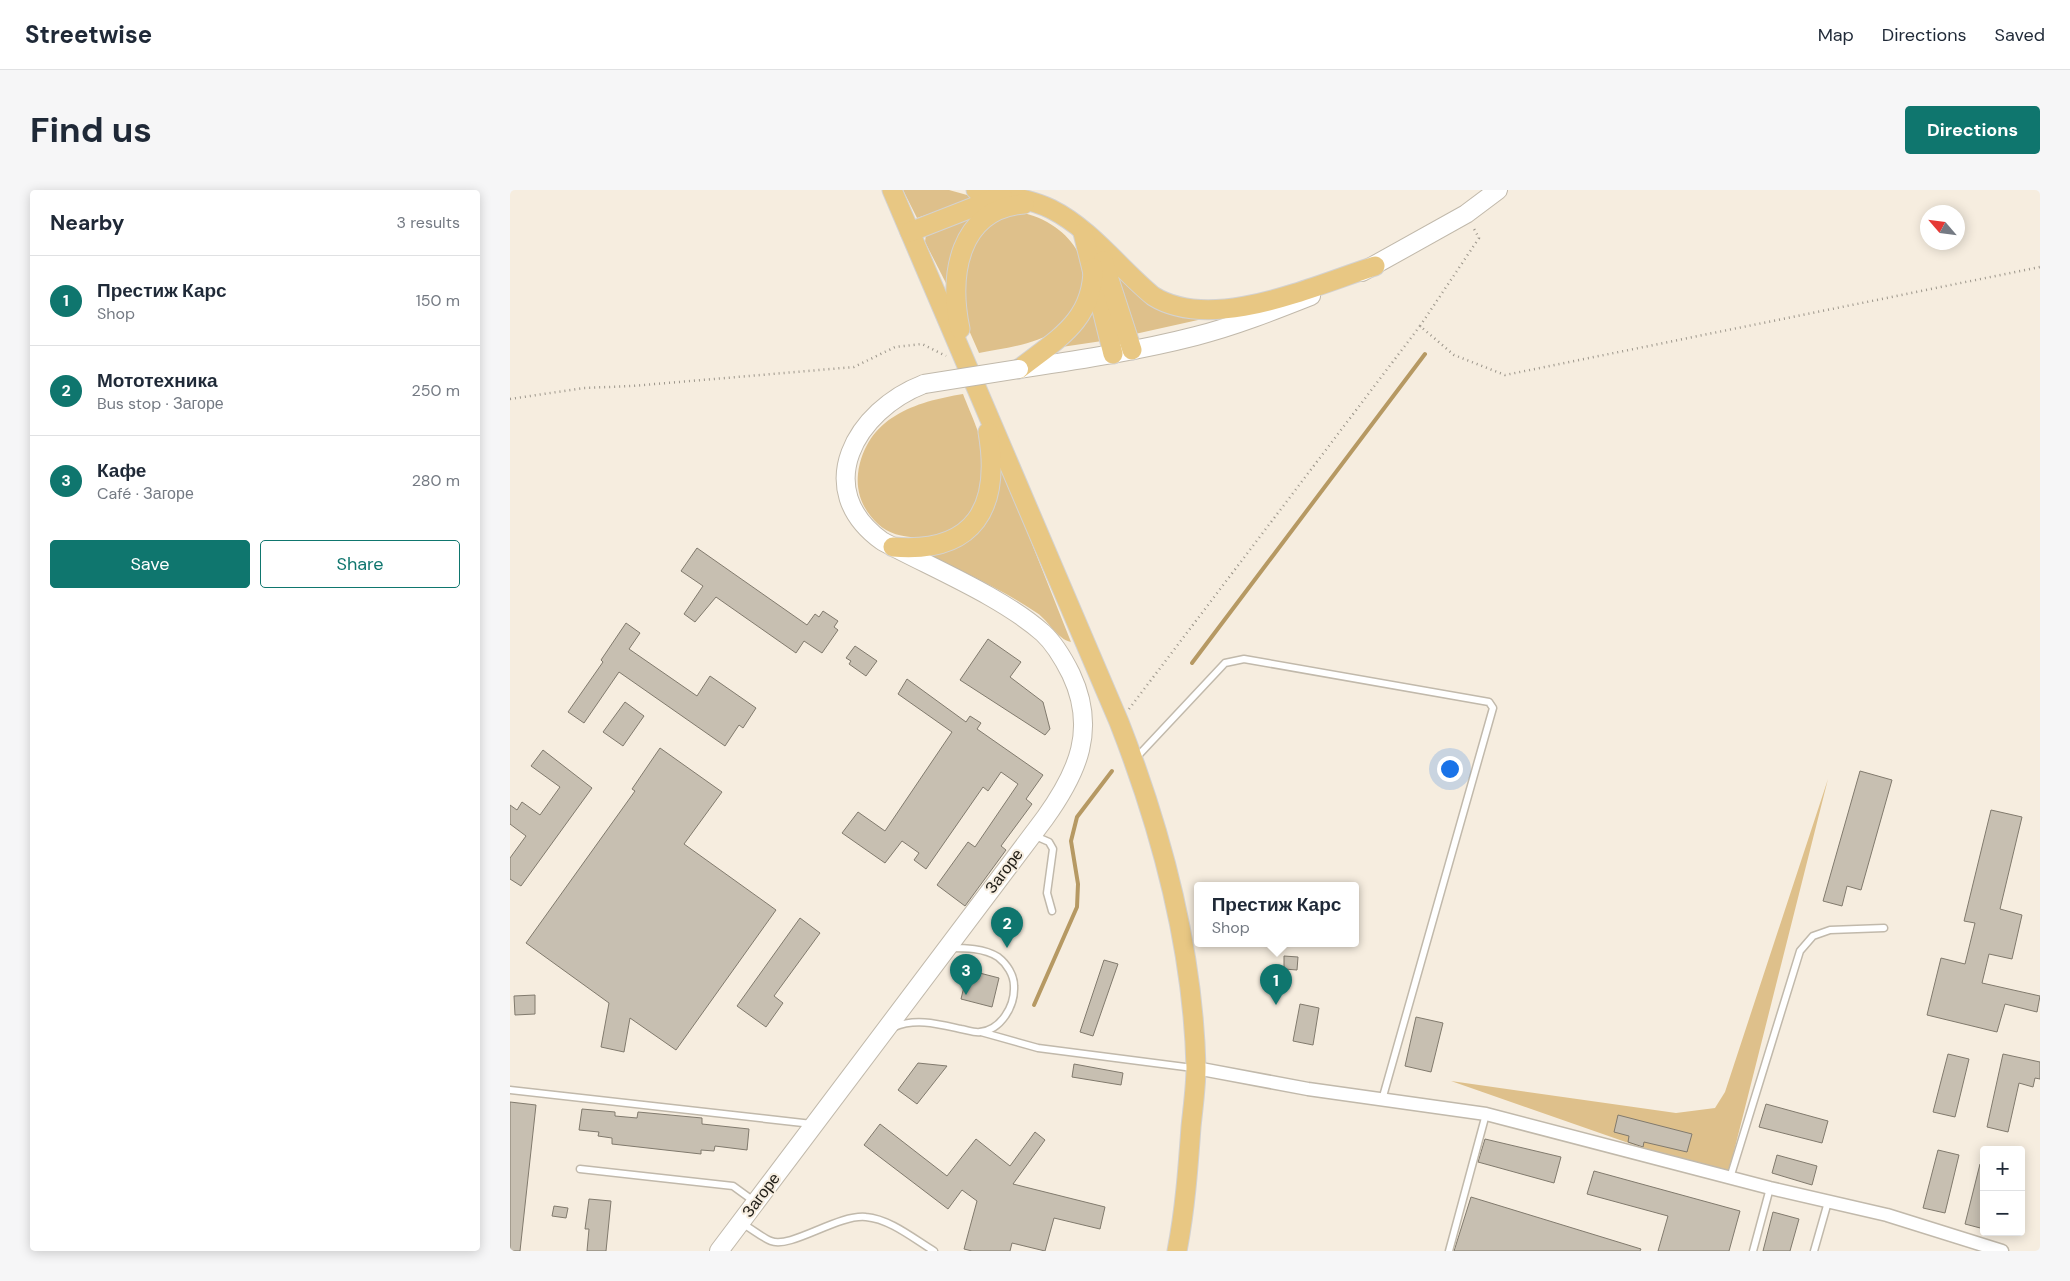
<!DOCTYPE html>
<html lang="en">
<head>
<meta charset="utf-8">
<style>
  body { margin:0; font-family:"DM Sans",sans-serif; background:#f6f6f7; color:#1f2937 }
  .controls { position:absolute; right:15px; bottom:15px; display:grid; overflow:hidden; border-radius:5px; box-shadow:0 2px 12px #0003 }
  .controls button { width:45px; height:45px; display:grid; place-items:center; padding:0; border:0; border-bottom:1px solid #e0e1e3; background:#fff; color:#1f2937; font:25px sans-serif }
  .compass { position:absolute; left:1410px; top:15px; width:45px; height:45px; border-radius:50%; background:#fff; box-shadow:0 2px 12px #0003; rotate:298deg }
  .you { position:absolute; left:939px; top:578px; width:18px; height:18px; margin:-12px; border:4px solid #fff; border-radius:50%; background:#1a73e8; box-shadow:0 0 0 8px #1a73e833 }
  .badge { display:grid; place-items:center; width:32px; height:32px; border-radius:50%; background:#0f766e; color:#fff; font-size:16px; font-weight:700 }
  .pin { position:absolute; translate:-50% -41px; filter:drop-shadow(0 1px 2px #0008) }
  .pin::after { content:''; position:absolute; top:26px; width:18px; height:15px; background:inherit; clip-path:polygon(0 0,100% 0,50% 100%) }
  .popup { position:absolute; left:684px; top:692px; width:165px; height:65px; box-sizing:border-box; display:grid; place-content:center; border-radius:5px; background:#fff; filter:drop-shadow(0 1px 4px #0005); font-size:16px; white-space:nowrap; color:#747a83 }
  .popup b { font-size:19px; color:#1f2937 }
  .popup::after { content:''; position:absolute; left:50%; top:100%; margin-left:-10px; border:10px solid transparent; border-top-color:#fff }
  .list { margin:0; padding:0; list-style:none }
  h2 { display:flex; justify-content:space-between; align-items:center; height:65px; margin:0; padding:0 20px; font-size:21px }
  h2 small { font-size:16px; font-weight:400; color:#747a83 }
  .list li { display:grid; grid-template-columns:32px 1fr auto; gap:15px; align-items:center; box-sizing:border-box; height:90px; padding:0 20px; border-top:1px solid #e0e1e3 }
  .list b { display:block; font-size:19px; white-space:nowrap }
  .list p { margin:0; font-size:16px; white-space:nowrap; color:#747a83 }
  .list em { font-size:16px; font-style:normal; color:#747a83 }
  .actions { display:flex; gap:10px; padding:15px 20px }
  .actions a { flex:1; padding:11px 0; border:1px solid #0f766e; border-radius:5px; text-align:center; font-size:18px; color:#0f766e }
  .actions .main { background:#0f766e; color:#fff }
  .map { position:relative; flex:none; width:1530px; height:1061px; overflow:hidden; border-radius:5px }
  header { display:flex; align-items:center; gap:30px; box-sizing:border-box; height:70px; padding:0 25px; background:#fff; border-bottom:1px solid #e0e1e3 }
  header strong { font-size:24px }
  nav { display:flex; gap:28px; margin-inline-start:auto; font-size:18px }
  .intro { display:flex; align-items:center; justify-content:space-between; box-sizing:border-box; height:120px; padding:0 30px }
  h1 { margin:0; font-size:35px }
  .button { padding:12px 22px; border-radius:5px; background:#0f766e; color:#fff; font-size:18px; font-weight:700 }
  main { display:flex; gap:30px; padding:0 30px }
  aside { flex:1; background:#fff; border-radius:5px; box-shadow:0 2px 12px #0003 }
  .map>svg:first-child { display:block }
</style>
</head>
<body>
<header>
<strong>Streetwise</strong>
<nav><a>Map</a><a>Directions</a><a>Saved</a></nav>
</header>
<div class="intro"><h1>Find us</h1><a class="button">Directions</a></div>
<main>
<aside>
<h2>Nearby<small>3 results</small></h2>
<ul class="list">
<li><span class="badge">1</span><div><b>Престиж Карс</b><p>Shop</p></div><em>150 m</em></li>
<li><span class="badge">2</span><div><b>Мототехника</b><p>Bus stop · Загоре</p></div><em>250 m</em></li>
<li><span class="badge">3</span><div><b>Кафе</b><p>Café · Загоре</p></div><em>280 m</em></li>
</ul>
<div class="actions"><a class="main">Save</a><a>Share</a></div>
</aside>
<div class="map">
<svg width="1530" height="1061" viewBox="0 0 1530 1061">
  <rect width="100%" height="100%" fill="#f6eddf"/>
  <g fill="#dec08b">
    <path d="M393,0H439L468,8L407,28Z"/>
    <path d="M473,22L438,97L415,52L416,44Z"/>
    <path d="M514,23C573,38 599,99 546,140C526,155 493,158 469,163L454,129L455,75L464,54L479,34L495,26Z"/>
    <path d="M600,74L622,100L637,111L706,126L625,144Z"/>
    <path d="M585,108L592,151L545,158Z"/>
    <path d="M453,204C461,225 477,257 476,280C475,287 467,317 463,323C445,350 391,356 368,334C353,320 346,303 348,284C356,227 405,212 453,204Z"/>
    <path d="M487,280L493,281L561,452C547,449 539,431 527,423C493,400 455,383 418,364L448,354Z"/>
    <path d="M1318,589L1218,985L1193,979L941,891L1166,923L1205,918L1215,902Z"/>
  </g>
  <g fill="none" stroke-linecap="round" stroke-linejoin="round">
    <g stroke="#b69963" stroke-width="4">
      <path d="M682,473L915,164"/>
      <path d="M524,815L567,717L568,694L561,651L567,627L602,581"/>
    </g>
  </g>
  <g fill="#c7bfb1" stroke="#817a6d">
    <path d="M187,358L297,435L305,424L309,427L313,421L328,431L324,437L328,440L312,463L294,451L286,463L206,407L185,432L174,424L193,396L171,381Z"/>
    <path d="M116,433L130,443L119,459L187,506L200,486L246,518L233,538L229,535L215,556L109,482L74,533L58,522L93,472L91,470Z"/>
    <path d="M478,449L511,472L500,487L533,512L540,539L535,545L450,490Z"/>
    <path d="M345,456L367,471L356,486L339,474L341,471L336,468Z"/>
    <path d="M397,489L456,532L460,526L471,533L467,539L533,585L516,609L522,614L491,656L496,660L455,716L427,695L458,652L465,657L508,594L491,582L478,601L473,597L416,679L404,670L409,663L392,651L375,673L332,643L348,622L375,641L442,542L388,504Z"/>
    <path d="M115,512L134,526L113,556L93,542Z"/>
    <path d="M150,558L212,602L174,654L266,720L166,860L120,828L114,862L91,857L99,813L16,753L125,601L122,599Z"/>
    <path d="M33,560L82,598L11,696L0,689V668L16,646L0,634V615L7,620L12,612L30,625L50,597L21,576Z"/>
    <path d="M1350,581L1382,590L1351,700L1337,696L1332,716L1313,711Z"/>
    <path d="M1481,620L1512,627L1490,719L1512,725L1502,769L1479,764L1472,793L1530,806L1527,822L1495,814L1487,842L1417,825L1431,768L1455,774L1465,733L1454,731Z"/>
    <path d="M290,728L310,743L264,806L273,813L256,837L227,816Z"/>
    <path d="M774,766L788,767L787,780L774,779Z"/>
    <path d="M594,770L608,774L583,846L570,842Z"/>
    <path d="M458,780L489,788L482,817L451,809Z"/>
    <path d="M25,805V824L5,825L4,806Z"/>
    <path d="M790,814L809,818L803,855L783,851Z"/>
    <path d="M906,827L933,833L921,882L895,876Z"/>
    <path d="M1438,864L1459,869L1445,927L1423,922Z"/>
    <path d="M1493,864L1530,872V889L1525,888L1523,897L1509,893L1498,942L1477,937Z"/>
    <path d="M408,873L437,876L407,914L388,900Z"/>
    <path d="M564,874L613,883L611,895L562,887Z"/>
    <path d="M0,912L26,915L10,1061H0Z"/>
    <path d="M1256,914L1318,931L1312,953L1249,937Z"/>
    <path d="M72,919L105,922V926L127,928L128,922L192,928V934L239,939L237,960L205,956L204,961L191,960V964L102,954V948L88,946L89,942L69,940Z"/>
    <path d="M1108,925L1182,944L1177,962L1134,952L1133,957L1118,952L1119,946L1104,942Z"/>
    <path d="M370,934L437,986L466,949L500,976L525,942L535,950L503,994L595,1017L590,1039L544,1028L535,1061L502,1053L500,1061H462L454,1059L467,1011L452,1000L438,1019L354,955Z"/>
    <path d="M975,949L1051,967L1044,993L968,972Z"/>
    <path d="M1428,960L1449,965L1435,1023L1413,1018Z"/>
    <path d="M1267,965L1307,976L1302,995L1262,983Z"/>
    <path d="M1470,974H1474V1039L1455,1034Z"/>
    <path d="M1084,981L1230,1021L1219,1061H1148L1158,1026L1077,1004Z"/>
    <path d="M961,1007L1131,1059L1130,1061H944Z"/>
    <path d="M79,1009L101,1011L96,1061H77L79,1039H75Z"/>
    <path d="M44,1016L58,1018L56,1028L42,1026Z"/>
    <path d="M1263,1022L1289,1029L1280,1061H1253Z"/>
  </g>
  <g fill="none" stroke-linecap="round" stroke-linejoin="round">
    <g stroke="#c1b9ab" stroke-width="9">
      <g id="lane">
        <path d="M625,569L715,473L734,469L979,512L983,518L872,910"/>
        <path d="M523,645L539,652L543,659L537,703L542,721"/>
        <path d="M384,837C406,828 428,834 451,839C457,840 465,843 470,842C491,840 505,816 504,796C504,785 497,774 488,767C474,758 455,758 439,758"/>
        <path d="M471,842L528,858L683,878"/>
        <path d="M0,900L302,934"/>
        <path d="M70,979L223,996L245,1012"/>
        <path d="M1220,988L1290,761L1303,746L1320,740L1374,738"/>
        <path d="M231,1033C241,1038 251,1047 261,1051C281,1059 328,1024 356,1027C380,1029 404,1049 424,1061"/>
        <path d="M939,1061L976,924"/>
        <path d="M1243,1061L1260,998"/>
        <path d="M1304,1061L1318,1012"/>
      </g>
    </g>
    <g stroke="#c1b9ab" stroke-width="15">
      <path id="street" d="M686,878L798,899L976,924L1260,998L1377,1025L1492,1061"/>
    </g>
    <g stroke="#c1b9ab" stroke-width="20">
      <g id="secondary">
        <path d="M852,82L956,24L988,0"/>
        <path d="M509,179C568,170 628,161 686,146C725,136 763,121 801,106"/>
        <path d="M209,1061L535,628C568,582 587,539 561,484C554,470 545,454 533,443C491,406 422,378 372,351C300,299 346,220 414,194"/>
      </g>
    </g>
    <g stroke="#d3d2d1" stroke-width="21">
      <g id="primary">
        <path d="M382,0L609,532C652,642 683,758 686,877C686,897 683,917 681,937C678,979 675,1020 667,1061"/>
        <path d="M466,0C491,5 518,8 541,19C581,39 609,78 643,106C702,143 803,96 865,76"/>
        <path d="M400,42L492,6"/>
        <path d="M573,43L603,164"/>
        <path d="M593,71L622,160"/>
        <path d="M450,139C439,86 448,19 514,14"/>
        <path d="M509,179C547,149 583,131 583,78"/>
        <path d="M383,357C465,364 491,317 478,242"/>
      </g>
    </g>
    <g stroke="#9b958a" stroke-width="2.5" stroke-dasharray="1 4" stroke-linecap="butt">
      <path d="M910,136L969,48L963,37"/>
      <path d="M0,209L74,198L122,196L344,177L385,157L412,154L436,166"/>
      <path d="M619,519L910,136L944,165L995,185L1530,77"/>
    </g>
    <use href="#lane" stroke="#fff" stroke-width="6"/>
    <use href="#street" stroke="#fff" stroke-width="12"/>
    <use href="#secondary" stroke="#fff" stroke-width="18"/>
    <use href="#primary" stroke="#e8c783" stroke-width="19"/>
    <g stroke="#c1b9ab" stroke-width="20" stroke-linecap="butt">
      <path id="secondary-bridge" d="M414,194L509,179"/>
    </g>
    <use href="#secondary-bridge" stroke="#fff" stroke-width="18"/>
  </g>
  <g text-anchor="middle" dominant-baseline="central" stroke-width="4" stroke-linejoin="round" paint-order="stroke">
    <g font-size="16" fill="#23201a" stroke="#f6eddf">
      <text transform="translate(494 681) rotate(-53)">Загоре</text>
      <text transform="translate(251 1005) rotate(-53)">Загоре</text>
    </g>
  </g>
</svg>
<div class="controls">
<button>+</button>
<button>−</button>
</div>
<svg class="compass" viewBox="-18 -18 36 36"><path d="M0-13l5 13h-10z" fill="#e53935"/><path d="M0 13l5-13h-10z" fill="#747a83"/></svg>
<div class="you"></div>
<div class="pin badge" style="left:766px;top:815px">1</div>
<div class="popup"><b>Престиж Карс</b>Shop</div>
<div class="pin badge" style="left:497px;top:758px">2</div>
<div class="pin badge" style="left:456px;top:805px">3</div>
</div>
</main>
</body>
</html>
